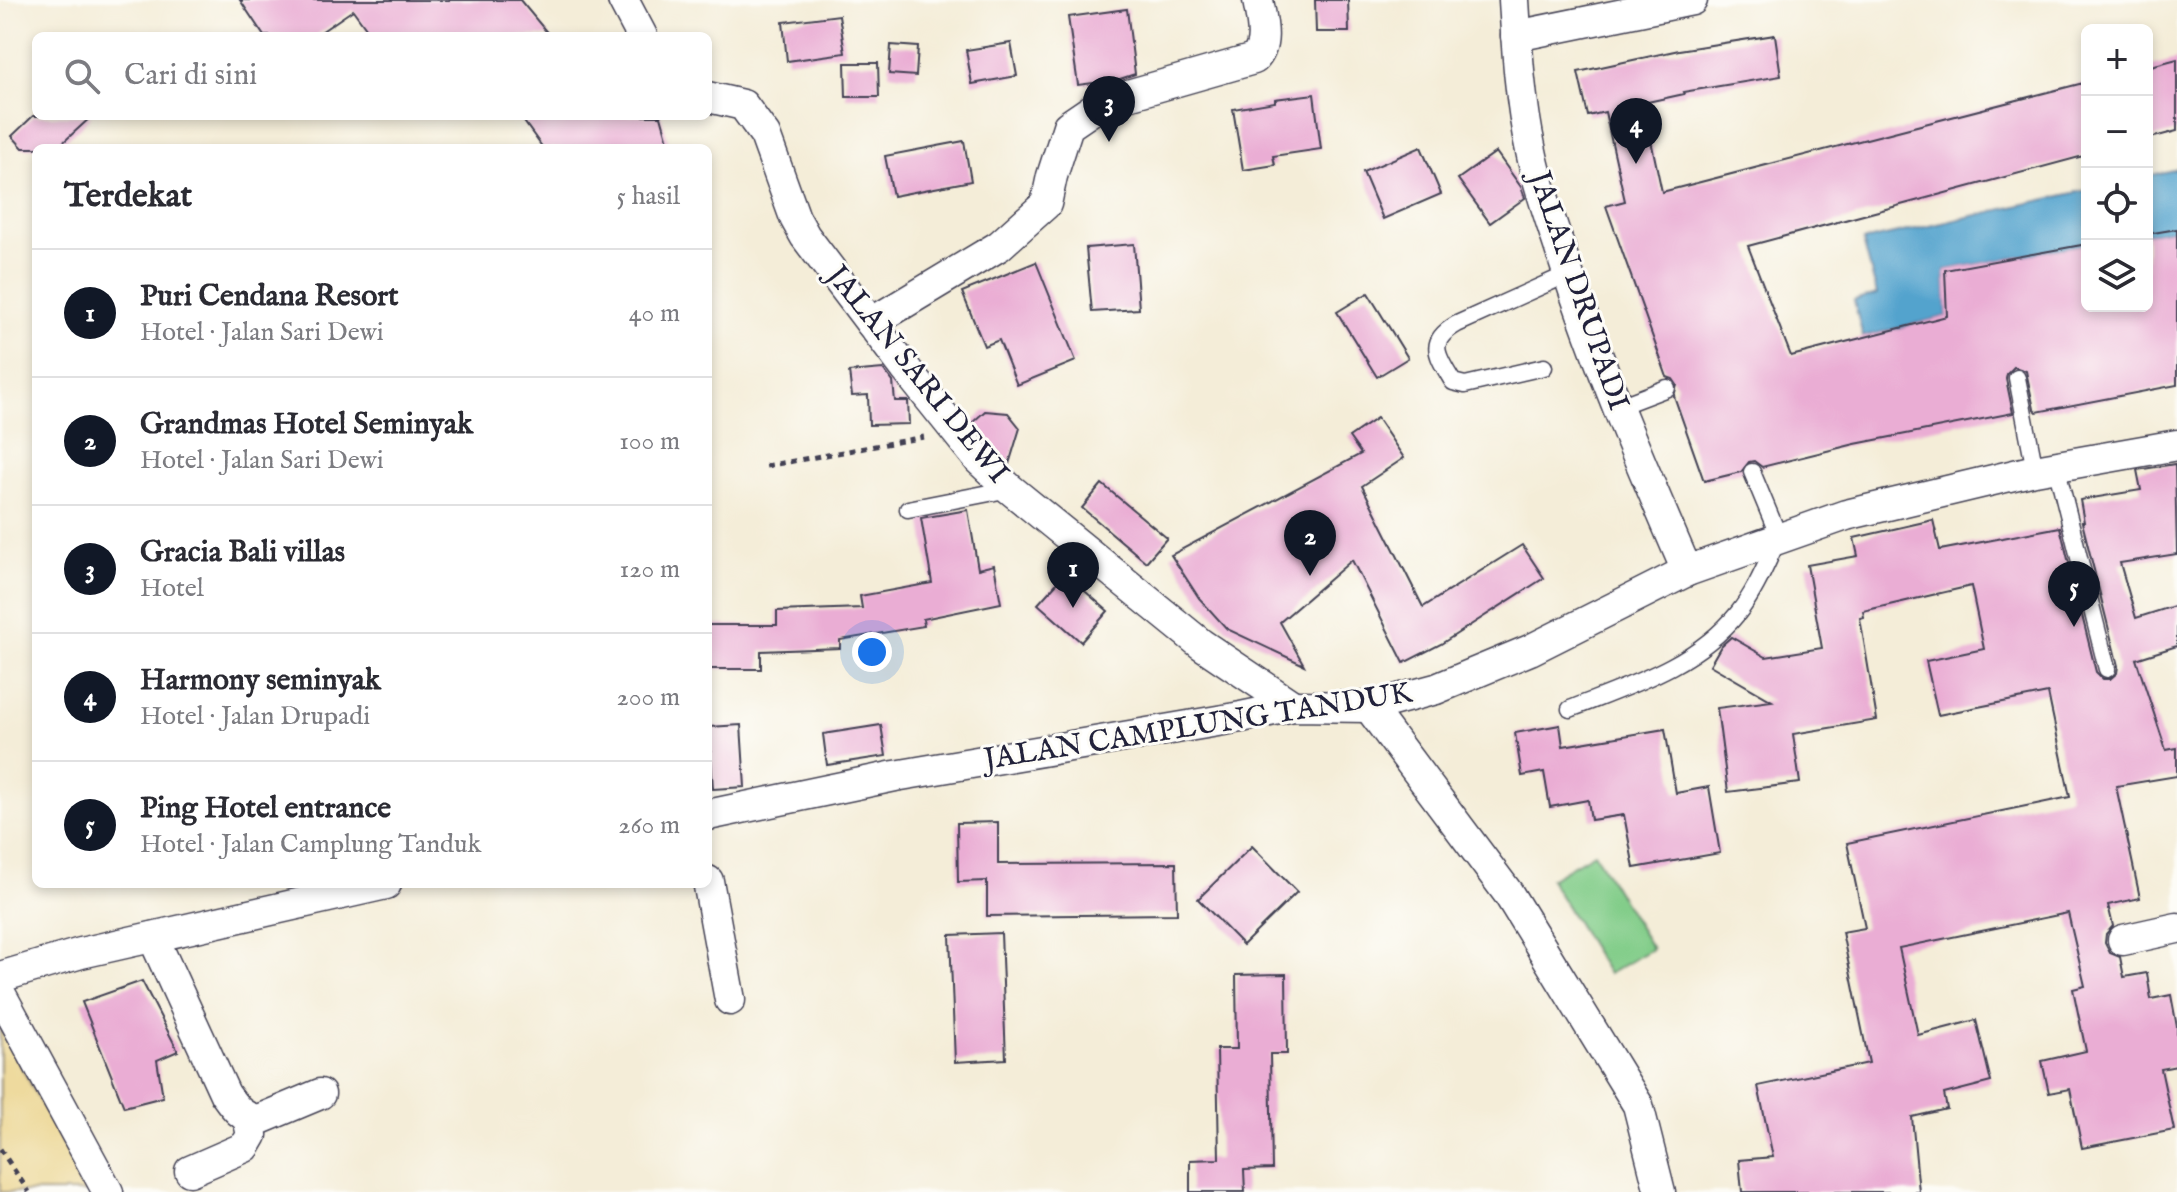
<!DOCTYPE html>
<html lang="id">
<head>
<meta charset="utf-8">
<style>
  body { margin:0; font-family:"IM FELL English",serif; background:#f2f2f3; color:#2b2b33 }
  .controls { position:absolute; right:24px; top:24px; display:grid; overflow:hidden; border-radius:12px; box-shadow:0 4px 12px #0003 }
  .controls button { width:72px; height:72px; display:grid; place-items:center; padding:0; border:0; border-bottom:2px solid #e1e1e2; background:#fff; color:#2b2b33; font:40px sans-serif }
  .you { position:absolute; left:872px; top:652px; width:28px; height:28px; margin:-20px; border:6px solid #fff; border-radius:50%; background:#1a73e8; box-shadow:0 0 0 12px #1a73e833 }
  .badge { display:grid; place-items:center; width:52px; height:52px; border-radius:50%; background:#111827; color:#fff; font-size:26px; font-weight:700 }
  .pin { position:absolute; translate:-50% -66px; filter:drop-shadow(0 2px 4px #0008) }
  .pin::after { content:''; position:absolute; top:42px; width:28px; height:24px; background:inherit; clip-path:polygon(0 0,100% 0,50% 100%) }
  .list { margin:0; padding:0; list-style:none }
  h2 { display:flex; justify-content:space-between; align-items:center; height:104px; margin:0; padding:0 32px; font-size:34px }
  h2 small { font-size:26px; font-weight:400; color:#7c7c81 }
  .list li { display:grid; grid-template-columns:52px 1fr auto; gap:24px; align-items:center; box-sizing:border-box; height:128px; padding:0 32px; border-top:2px solid #e1e1e2 }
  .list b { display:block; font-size:30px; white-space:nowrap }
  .list p { margin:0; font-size:26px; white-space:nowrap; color:#7c7c81 }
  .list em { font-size:26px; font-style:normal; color:#7c7c81 }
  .icon { flex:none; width:44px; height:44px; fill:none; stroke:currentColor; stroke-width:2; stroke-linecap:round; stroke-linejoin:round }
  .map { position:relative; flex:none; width:2177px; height:1192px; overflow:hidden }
  .search { position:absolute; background:#fff; box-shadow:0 4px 12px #0003; left:32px; top:32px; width:680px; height:88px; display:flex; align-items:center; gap:20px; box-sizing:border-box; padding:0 28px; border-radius:12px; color:#7c7c81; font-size:30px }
  .panel { position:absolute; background:#fff; box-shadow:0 4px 12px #0003; left:32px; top:144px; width:680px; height:744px; border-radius:12px }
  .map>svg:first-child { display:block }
</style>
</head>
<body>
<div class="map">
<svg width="2177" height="1192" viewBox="0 0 2177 1192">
  <rect width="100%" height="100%" fill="#fdfcf7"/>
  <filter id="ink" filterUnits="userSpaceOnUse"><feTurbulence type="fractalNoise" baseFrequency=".0125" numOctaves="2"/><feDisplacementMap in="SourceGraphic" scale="16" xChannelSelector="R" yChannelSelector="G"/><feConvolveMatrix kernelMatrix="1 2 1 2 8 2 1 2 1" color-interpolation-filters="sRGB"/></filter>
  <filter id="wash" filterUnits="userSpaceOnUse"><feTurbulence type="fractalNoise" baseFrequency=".006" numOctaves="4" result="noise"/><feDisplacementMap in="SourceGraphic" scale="32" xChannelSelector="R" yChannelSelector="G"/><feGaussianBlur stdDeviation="1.8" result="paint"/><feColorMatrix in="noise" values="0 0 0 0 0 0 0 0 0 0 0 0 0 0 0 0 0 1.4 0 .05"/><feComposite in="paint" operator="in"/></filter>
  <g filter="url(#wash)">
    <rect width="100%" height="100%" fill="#f4edd8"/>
    <path fill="#83cd8a" stroke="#527862" stroke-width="2" d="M1594,853L1652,949L1608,974L1550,879Z"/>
    <path fill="#eeda9e" stroke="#887e6c" stroke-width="2" d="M0,1027L73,1163L93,1192H0Z"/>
    <g fill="#52a3cd" stroke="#3a6284" stroke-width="2">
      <path d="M2177,169V229L2147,234V176Z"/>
      <path d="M2087,190V244L1945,270L1947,316L1863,337L1854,301L1877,294L1863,241Z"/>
    </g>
    <g id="blocks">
      <g fill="#eaadd4">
        <path d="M240,0H520L550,36H372L353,10L315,36H264Z"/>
        <path d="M1315,0H1348L1349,32H1316Z"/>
        <path d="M1127,9L1135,74L1117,80L1078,85L1068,17Z"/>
        <path d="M839,15L845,53L787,61L783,22Z"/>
        <path d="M1775,35L1781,76L1683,92L1684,94L1643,103L1662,192L2087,82V155L1748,246L1791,356L1947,316L1945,270L2087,244V306H2147V234L2177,229V385L2037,412L2034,409L2026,371L2014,367L2007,374L2006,379L2013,413L1855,444L1762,467L1754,461L1749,462L1741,472L1704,481L1674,396L1677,385L1673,379L1667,377L1606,206L1625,201L1605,112L1588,116L1578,72L1679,50Z"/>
        <path d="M1011,43L1017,76L972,84L966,50Z"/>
        <path d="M891,45L918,47L916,76L889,74Z"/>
        <path d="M2177,59V131L2147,139V67Z"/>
        <path d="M845,63H878L879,97H846Z"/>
        <path d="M1314,94L1321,149L1273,156L1275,165L1243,170L1233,109L1275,102V99Z"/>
        <path d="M33,116H92L57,148H23L12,136Z"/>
        <path d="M520,116H661L670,148H543Z"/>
        <path d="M964,141L971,181L893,196L885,156Z"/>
        <path d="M1421,147L1441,194L1383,219L1363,172Z"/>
        <path d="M1496,152L1521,187L1525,198L1490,223L1458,179Z"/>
        <path d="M1134,244L1139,309L1092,312L1086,248Z"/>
        <path d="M1036,262L1076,361L1017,385L999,340L984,346L962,292Z"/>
        <path d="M1368,293L1408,358L1377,377L1337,312Z"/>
        <path d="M883,369L893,382L895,401H908L909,424L869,425L868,395L852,396L849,372Z"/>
        <path d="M985,411L1008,413L1020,428L1009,464L972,423Z"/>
        <path d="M1377,418L1404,458L1362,486L1423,607L1522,545L1544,578L1441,644L1404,663L1352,560L1280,622L1304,665L1227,629L1199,598L1171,555L1361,454L1349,437Z"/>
        <path d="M2175,464L2177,554L2120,563L2136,618L2177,605V646L2136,659L2166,750L2177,748V776L2116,786L2140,898L2108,905L2113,926L2106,934L2105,943L2110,953L2120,957L2124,977L2147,973L2151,999L2171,995L2177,1027V1066L2161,1069L2174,1130L2082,1148L2070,1089L2049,1093L2042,1061L2086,1051L2073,989L2085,986L2068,913L1899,948L1918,1035L1976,1020L1991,1082L1944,1094L1947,1109L1912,1117L1919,1192H1742L1739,1160L1773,1157L1758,1086L1869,1063L1842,932L1865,928L1847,843L2070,797L2048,693L1938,715L1926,661L1984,649L1971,586L1863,611L1864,617L1860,618L1877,720L1793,734L1800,783L1728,792L1717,708L1772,701L1710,665L1721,646L1731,637L1766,657L1822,648L1807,565L1858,556L1854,538L1933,520L1940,550L2060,527L2096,672L2103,679H2110L2117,673L2118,666L2082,522H2084L2080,500L2141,490L2137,470Z"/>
        <path d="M1102,484L1167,538L1146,562L1082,508Z"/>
        <path d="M968,510L978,569L994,565L1001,603L923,619L924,626L840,640V648L761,651V669H708V625H777V611L862,608L860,596L932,583L921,518Z"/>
        <path d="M1065,574L1108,611L1081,642L1038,604Z"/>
        <path d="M741,725L745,787L713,789L709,727Z"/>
        <path d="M881,725L886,756L827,765L823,734Z"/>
        <path d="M1560,725L1563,746L1665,729L1676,793L1709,787L1720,853L1634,868L1624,815L1591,820L1588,800L1550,807L1544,772L1522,776L1515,733Z"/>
        <path d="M998,822V864L1176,863L1177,914L987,916V881L958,882L957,823Z"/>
        <path d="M1252,846L1297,892L1243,945L1198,899Z"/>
        <path d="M1001,933L1006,1059L955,1062L950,935Z"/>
        <path d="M1286,974L1287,1054H1270L1272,1169L1244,1170L1245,1192H1190V1160L1219,1159L1217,1049H1237L1236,975Z"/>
        <path d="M142,981L178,1051L157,1060L163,1097L124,1107L82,1002Z"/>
      </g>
    </g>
  </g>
  <g filter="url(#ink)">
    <use href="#blocks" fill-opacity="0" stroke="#424053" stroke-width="2"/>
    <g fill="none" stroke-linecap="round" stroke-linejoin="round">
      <g stroke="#424053" stroke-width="19">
        <g id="service">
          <path d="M1544,367L1465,385L1453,382C1437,355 1426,342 1457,324L1568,274"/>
          <path d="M2017,378L2035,470"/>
          <path d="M1617,407L1667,388"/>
          <path d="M2056,466L2107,669"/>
          <path d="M908,509L1010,489"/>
          <path d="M1570,709C1631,685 1696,665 1738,613C1756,591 1767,562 1779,537L1752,472"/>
        </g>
      </g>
      <g stroke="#424053" stroke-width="33">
        <g id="minor">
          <path d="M623,0L642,36"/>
          <path d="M1514,0C1517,50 1520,101 1531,151C1538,186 1551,221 1562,255C1597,363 1642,467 1687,571"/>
          <path d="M1516,36L1692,0"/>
          <path d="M708,97L743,105L765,135L795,218L805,236L905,368L979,460L1010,489L1201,644L1293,706"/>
          <path d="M871,323L999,246L1046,204L1052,176L1068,126L1093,109L1128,95L1254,59C1269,45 1261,18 1258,0"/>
          <path d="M1369,707L1508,893L1638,1105L1660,1192"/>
          <path d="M708,815L895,776L1241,717L1293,706L1369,707L1436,689L1530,650L1687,571L1846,515L2035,470L2177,445"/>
          <path d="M708,881L730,1000"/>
          <path d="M153,937L225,1094C235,1108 241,1117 258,1120L320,1094"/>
          <path d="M2123,940L2177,928"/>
          <path d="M0,977L81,953L386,884"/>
          <path d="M0,993L108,1192"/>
          <path d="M190,1171L245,1147L252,1135L248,1118"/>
        </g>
      </g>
      <g stroke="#424053" stroke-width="5" stroke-dasharray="6 6" stroke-linecap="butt">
        <path d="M766,466L924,437"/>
        <path d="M0,1149L29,1192"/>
      </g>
      <use href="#service" stroke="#fff" stroke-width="16"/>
      <use href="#minor" stroke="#fff" stroke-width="30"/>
    </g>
  </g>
  <g text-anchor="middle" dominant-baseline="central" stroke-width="6" stroke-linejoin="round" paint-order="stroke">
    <g font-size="30" fill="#22223b" stroke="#fdfcf7">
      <text transform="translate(1578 291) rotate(71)">JALAN DRUPADI</text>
      <text transform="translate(917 375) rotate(51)">JALAN SARI DEWI</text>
      <text transform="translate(1198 727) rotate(-9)">JALAN CAMPLUNG TANDUK</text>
    </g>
  </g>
</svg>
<div class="controls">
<button>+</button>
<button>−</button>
<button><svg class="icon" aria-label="locate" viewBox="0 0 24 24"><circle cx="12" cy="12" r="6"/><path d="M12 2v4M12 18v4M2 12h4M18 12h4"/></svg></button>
<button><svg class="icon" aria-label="layers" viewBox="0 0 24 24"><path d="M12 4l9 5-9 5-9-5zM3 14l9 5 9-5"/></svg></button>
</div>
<div class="you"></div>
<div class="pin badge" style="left:1073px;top:608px">1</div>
<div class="pin badge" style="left:1310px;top:576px">2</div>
<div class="pin badge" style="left:1109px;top:142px">3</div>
<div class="pin badge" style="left:1636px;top:164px">4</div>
<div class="pin badge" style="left:2074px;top:627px">5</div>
<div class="search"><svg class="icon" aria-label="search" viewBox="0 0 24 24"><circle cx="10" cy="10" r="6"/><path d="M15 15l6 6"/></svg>Cari di sini</div>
<section class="panel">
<h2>Terdekat<small>5 hasil</small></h2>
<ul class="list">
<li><span class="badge">1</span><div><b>Puri Cendana Resort</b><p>Hotel · Jalan Sari Dewi</p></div><em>40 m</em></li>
<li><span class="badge">2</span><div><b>Grandmas Hotel Seminyak</b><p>Hotel · Jalan Sari Dewi</p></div><em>100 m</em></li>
<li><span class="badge">3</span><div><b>Gracia Bali villas</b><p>Hotel</p></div><em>120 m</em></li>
<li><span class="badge">4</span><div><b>Harmony seminyak</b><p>Hotel · Jalan Drupadi</p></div><em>200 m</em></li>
<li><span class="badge">5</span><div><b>Ping Hotel entrance</b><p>Hotel · Jalan Camplung Tanduk</p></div><em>260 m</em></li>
</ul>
</section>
</div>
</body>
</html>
